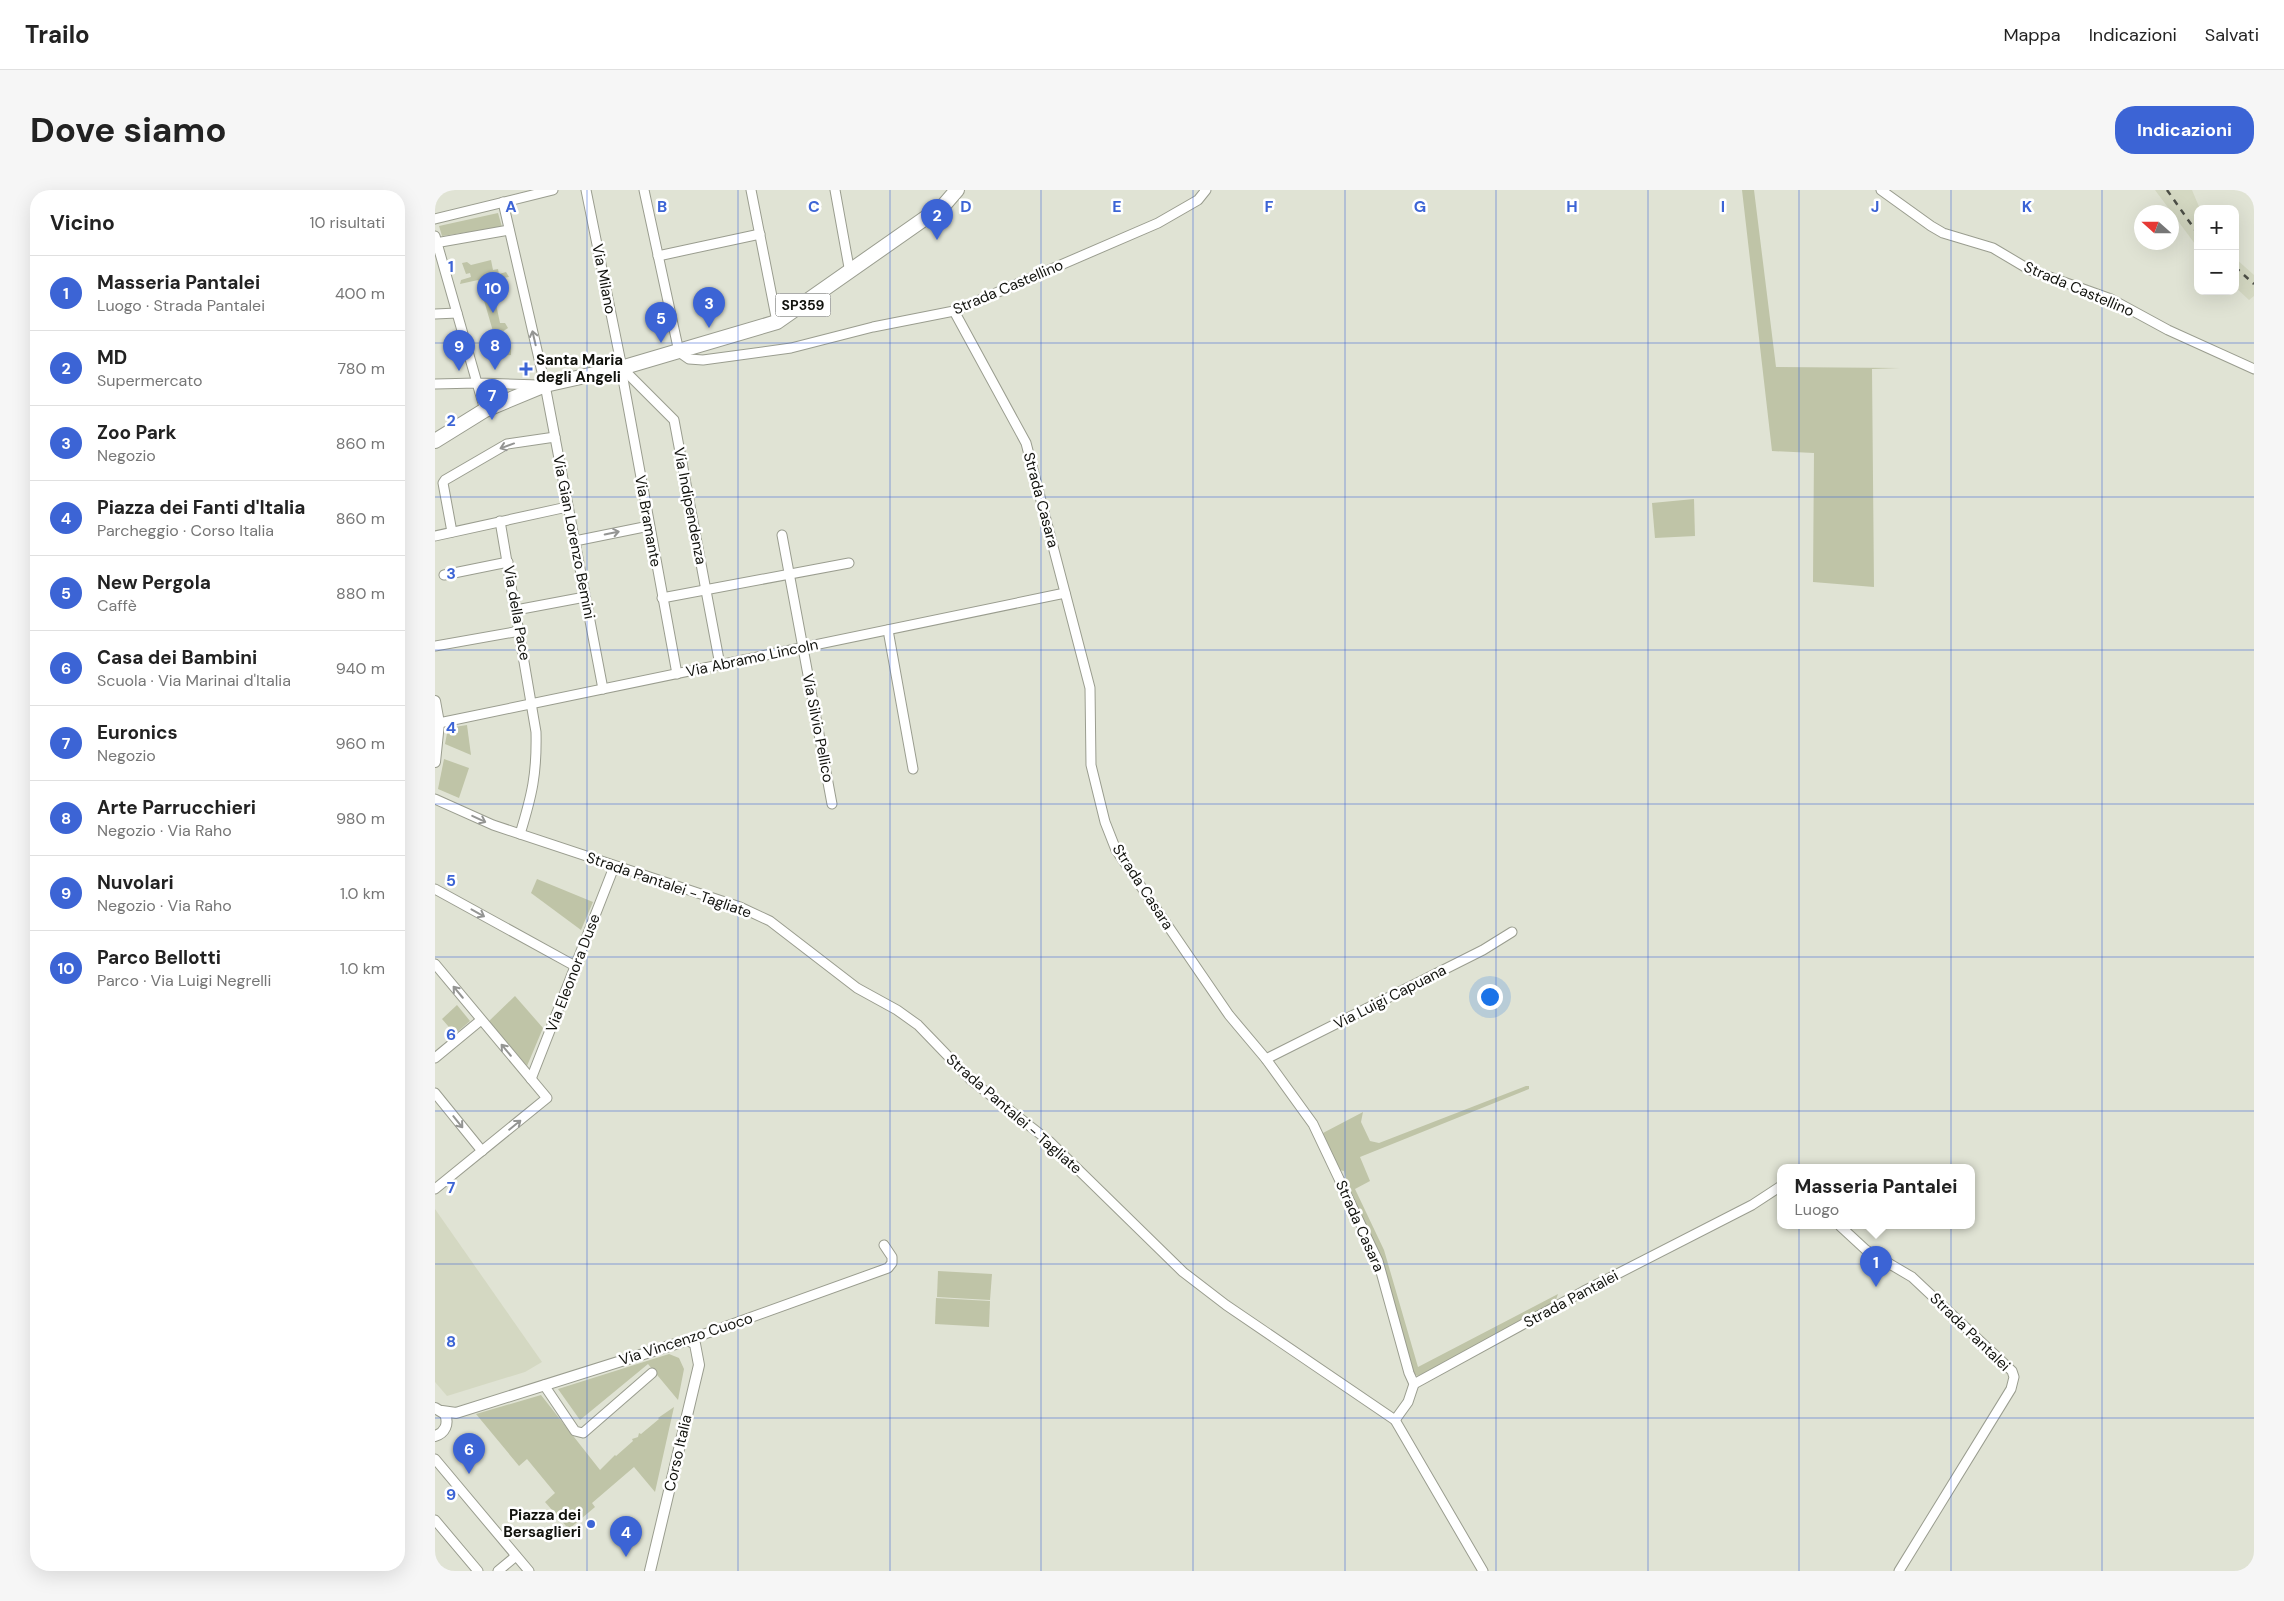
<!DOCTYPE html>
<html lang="it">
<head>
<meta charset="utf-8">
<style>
  body { margin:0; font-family:"DM Sans",sans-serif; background:#f6f6f6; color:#222 }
  .controls { position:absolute; right:15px; top:15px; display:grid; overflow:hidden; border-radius:10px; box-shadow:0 5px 20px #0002 }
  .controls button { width:45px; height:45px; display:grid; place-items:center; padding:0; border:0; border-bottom:1px solid #e0e0e0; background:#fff; color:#222; font:25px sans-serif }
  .compass { position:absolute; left:1699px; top:15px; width:45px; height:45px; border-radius:50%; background:#fff; box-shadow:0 5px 20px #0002; rotate:291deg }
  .you { position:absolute; left:1054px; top:806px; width:18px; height:18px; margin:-12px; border:4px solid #fff; border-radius:50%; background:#1a73e8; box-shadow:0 0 0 8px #1a73e833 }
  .badge { display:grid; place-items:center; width:32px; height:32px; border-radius:50%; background:#3c64d5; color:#fff; font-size:16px; font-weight:700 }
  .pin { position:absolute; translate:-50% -41px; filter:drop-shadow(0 1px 2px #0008) }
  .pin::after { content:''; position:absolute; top:26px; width:18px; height:15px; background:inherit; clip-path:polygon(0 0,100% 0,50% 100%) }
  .popup { position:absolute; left:1342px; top:974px; width:198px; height:65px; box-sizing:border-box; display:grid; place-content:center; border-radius:10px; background:#fff; filter:drop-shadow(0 1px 4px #0005); font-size:16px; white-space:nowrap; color:#767676 }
  .popup b { font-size:19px; color:#222 }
  .popup::after { content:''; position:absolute; left:50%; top:100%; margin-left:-10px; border:10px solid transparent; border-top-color:#fff }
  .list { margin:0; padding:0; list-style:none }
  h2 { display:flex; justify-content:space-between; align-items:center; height:65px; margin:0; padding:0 20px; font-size:21px }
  h2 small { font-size:16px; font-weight:400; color:#767676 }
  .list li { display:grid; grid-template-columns:32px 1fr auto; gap:15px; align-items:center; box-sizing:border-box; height:75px; padding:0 20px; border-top:1px solid #e0e0e0 }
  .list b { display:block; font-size:19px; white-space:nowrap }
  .list p { margin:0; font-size:16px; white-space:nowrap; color:#767676 }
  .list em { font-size:16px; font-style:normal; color:#767676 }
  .map { position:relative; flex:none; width:1819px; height:1381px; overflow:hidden; border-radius:20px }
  header { display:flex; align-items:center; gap:30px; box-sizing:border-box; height:70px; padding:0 25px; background:#fff; border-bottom:1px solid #e0e0e0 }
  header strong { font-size:24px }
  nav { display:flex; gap:28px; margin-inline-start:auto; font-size:18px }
  .intro { display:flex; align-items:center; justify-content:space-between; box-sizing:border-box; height:120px; padding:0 30px }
  h1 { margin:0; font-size:35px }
  .button { padding:12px 22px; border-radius:20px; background:#3c64d5; color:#fff; font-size:18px; font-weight:700 }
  main { display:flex; gap:30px; padding:0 30px }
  aside { flex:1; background:#fff; border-radius:20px; box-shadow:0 5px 20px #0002 }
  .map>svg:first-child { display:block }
</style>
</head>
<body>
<header>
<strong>Trailo</strong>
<nav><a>Mappa</a><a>Indicazioni</a><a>Salvati</a></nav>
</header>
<div class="intro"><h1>Dove siamo</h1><a class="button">Indicazioni</a></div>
<main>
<aside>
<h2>Vicino<small>10 risultati</small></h2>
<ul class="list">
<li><span class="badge">1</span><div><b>Masseria Pantalei</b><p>Luogo · Strada Pantalei</p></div><em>400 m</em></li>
<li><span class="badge">2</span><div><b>MD</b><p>Supermercato</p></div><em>780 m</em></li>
<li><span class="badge">3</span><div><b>Zoo Park</b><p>Negozio</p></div><em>860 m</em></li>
<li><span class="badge">4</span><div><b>Piazza dei Fanti d'Italia</b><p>Parcheggio · Corso Italia</p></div><em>860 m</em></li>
<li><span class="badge">5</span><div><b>New Pergola</b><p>Caffè</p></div><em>880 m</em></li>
<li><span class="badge">6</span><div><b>Casa dei Bambini</b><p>Scuola · Via Marinai d'Italia</p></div><em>940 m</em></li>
<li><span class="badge">7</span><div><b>Euronics</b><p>Negozio</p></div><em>960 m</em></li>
<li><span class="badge">8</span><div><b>Arte Parrucchieri</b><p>Negozio · Via Raho</p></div><em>980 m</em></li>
<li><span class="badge">9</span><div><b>Nuvolari</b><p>Negozio · Via Raho</p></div><em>1.0 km</em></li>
<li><span class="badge">10</span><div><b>Parco Bellotti</b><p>Parco · Via Luigi Negrelli</p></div><em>1.0 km</em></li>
</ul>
</aside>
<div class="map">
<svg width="1819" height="1381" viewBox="0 0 1819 1381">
  <rect width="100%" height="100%" fill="#e0e3d4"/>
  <g fill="#d4d8c2">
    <path d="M1720,0H1757L1765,19H1763V58Z"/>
    <path d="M1800,68L1819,85V106L1814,110L1800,97Z"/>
    <path d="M0,1019L107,1172L90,1182L12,1206L0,1192Z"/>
  </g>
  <g fill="#bfc4a7">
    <path d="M1307,0H1319L1341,177L1465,178L1437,179L1439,397L1378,392L1379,263L1337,261Z"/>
    <path d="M63,23L67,37L7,46L4,36Z"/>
    <path d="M56,70L58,80L63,79L64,84L71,82L74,87L63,89L56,105L61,114L65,133H70L73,138L67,142L69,150L66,153L67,158L76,156V165L67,166L66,160L57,162L56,158L62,155L43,90L25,94L26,90L36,87L35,83L31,84L27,73L32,72L36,75Z"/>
    <path d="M1259,309L1260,346L1220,348L1217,313Z"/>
    <path d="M32,535L36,565L10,554L13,538Z"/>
    <path d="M9,569L34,578L24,608L3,599Z"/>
    <path d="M102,689L158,712L146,740L96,703Z"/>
    <path d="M80,806L108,838L92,876L53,832Z"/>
    <path d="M22,815L35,831L20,844L7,829Z"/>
    <path d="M1091,896H1094V899L925,967L935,991L920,999L949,1060L983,1177L1123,1104L1119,1115L983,1186L978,1184L945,1069L910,991L911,989L909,981L904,980L888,943L928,922L926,932L935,951L944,953Z"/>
    <path d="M503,1081L557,1084L555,1110L502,1107Z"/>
    <path d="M501,1108L555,1111L554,1137L500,1134Z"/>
    <path d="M234,1164L244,1168L249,1179L243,1210L213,1174L145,1230L123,1199Z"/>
    <path d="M106,1205L165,1280L180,1265L181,1266L198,1251L197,1249L203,1247L204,1243L206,1244L224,1229L223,1228L239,1217L220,1302L199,1277L157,1313L160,1317L127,1345L124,1342L131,1336L110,1312L120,1303L92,1269L84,1276L41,1224Z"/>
  </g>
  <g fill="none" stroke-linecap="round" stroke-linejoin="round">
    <g stroke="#9a9d8f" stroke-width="11">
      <g id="minor">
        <path d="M151,0L187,178L239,230L285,475"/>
        <path d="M209,0L244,162L254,169L268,170L356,158L438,137L519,121L723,33L763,10L771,0"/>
        <path d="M316,0L342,132"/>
        <path d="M400,0L415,83"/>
        <path d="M1446,0L1496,36L1508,43L1558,58L1595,80L1676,109L1733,140L1819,179"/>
        <path d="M68,12L110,195L168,499"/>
        <path d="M0,29L118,0"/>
        <path d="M0,46L42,193L104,195"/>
        <path d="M0,53L74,40"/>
        <path d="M223,66L325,44"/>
        <path d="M519,121L591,253L655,498L656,575L670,632L681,660L794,825L831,869L878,934L943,1071L974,1183L979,1194L973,1212L960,1230"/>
        <path d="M0,124L22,123"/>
        <path d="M186,178L242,484"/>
        <path d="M0,194L42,193L50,220"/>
        <path d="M65,331L101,542C102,584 97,605 85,644"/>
        <path d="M17,342L8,293L10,290L72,254L120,247"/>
        <path d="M347,345L397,614"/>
        <path d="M0,346L132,317"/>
        <path d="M140,351L214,336"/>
        <path d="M9,385L73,372"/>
        <path d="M227,408L414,373"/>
        <path d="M81,420L150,407"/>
        <path d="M453,440L478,579"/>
        <path d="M0,456L85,441"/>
        <path d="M4,533L630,403"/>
        <path d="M0,609L58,635L305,717L335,731L422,798L462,820L483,835L536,890L614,951L748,1082L791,1115L960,1230L1048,1381"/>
        <path d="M0,699L140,776"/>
        <path d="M0,774L112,908L0,999"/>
        <path d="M0,868L46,830"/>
        <path d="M831,869L1048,760L1077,742"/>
        <path d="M96,889L179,677"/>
        <path d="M0,903L47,961"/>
        <path d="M1405,1036L1431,1060L1477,1087L1577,1181L1579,1187L1576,1199L1464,1381"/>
        <path d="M253,1150L453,1078L457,1073V1067L449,1055"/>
        <path d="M979,1194L1149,1101L1317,1015L1346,996"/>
        <path d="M109,1195L140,1241L148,1243L217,1183"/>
        <path d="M0,1269L94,1381"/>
        <path d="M0,1330L43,1381"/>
        <path d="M63,1381L81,1366"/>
      </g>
    </g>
    <g stroke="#9a9d8f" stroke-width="12">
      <g id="tertiary">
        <path d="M0,511L4,533L0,572"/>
        <path d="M0,1218L10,1224C14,1234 10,1243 0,1246"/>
        <path d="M7,1221L21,1223L253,1150L260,1154L264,1175L215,1381"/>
      </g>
    </g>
    <g stroke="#9a9d8f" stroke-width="16">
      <path id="primary" d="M0,251L50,220L110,195L186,178L342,132L509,15L522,0"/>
    </g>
    <use href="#minor" stroke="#fff" stroke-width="9"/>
    <use href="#tertiary" stroke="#fff" stroke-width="10"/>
    <use href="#primary" stroke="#fff" stroke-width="14"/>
    <g stroke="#4d4f47" stroke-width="2.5" stroke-dasharray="6 6" stroke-linecap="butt">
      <path d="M1732,0L1763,44"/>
      <path d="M1800,77L1819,94"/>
    </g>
  </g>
  <defs><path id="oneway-shaft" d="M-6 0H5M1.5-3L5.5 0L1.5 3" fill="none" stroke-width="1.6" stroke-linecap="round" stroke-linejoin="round" transform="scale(1.25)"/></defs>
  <g stroke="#949593">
    <use href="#oneway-shaft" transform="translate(99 148) rotate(-103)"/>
    <use href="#oneway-shaft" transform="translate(72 256) rotate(160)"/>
    <use href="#oneway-shaft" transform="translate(177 343) rotate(-12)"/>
    <use href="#oneway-shaft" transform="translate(44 629) rotate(25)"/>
    <use href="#oneway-shaft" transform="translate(43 723) rotate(29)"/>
    <use href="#oneway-shaft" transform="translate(23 802) rotate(-130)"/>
    <use href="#oneway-shaft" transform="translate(71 860) rotate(-130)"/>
    <use href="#oneway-shaft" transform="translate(23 932) rotate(51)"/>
    <use href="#oneway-shaft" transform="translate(80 935) rotate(-39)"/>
  </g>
  <path fill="none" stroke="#3c64d5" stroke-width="1" stroke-opacity="0.55" d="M152,0V1381M303,0V1381M455,0V1381M606,0V1381M758,0V1381M910,0V1381M1061,0V1381M1213,0V1381M1364,0V1381M1516,0V1381M1667,0V1381M0,153H1819M0,307H1819M0,460H1819M0,614H1819M0,767H1819M0,921H1819M0,1074H1819M0,1228H1819"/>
  <g fill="#3c64d5" stroke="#fff" stroke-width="2">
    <path d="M88.5 171.5h5v5h5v5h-5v5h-5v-5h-5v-5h5z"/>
    <circle cx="156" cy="1334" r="5"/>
  </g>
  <g text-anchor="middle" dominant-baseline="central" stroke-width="5" stroke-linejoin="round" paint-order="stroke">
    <rect fill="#fff" stroke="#595a56" stroke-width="1" x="340.5" y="103.5" width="55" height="23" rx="4"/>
    <g font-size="14" font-weight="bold" fill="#12130e">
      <text x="368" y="115">SP359</text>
    </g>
    <g font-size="15" fill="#12130e" stroke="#fff">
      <text transform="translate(169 89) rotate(79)">Via Milano</text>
      <text transform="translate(573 97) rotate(-23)">Strada Castellino</text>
      <text transform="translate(1644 99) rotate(23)">Strada Castellino</text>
      <text transform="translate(606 310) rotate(75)">Strada Casara</text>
      <text transform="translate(255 316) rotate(79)">Via Indipendenza</text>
      <text transform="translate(213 331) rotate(80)">Via Bramante</text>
      <text transform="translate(139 347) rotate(79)">Via Gian Lorenzo Bemini</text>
      <text transform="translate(82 423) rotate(80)">Via della Pace</text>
      <text transform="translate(317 468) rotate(-12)">Via Abramo Lincoln</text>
      <text transform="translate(383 538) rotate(79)">Via Silvio Pellico</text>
      <text transform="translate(234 695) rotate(19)">Strada Pantalei - Tagliate</text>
      <text transform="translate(708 697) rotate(57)">Strada Casara</text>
      <text transform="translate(138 783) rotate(-69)">Via Eleonora Duse</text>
      <text transform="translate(955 807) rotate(-27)">Via Luigi Capuana</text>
      <text transform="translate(579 924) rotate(41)">Strada Pantalei - Tagliate</text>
      <text transform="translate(925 1036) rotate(66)">Strada Casara</text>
      <text transform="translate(1136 1109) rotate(-28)">Strada Pantalei</text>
      <text transform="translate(1535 1142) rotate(44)">Strada Pantalei</text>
      <text transform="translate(251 1149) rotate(-18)">Via Vincenzo Cuoco</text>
      <text transform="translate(243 1263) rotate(-77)">Corso Italia</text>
    </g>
    <g font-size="15" font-weight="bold" fill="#12130e" stroke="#fff" text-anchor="start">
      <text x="101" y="170">Santa Maria<tspan x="101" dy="17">degli Angeli</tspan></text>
      <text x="146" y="1325" text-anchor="end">Piazza dei<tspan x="146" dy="17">Bersaglieri</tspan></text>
    </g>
  </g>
  <g font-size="16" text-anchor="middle" font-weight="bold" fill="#3c64d5" stroke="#fff" stroke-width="5" stroke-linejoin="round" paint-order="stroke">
    <text x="76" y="22">A</text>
    <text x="227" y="22">B</text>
    <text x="379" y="22">C</text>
    <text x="531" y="22">D</text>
    <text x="682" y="22">E</text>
    <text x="834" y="22">F</text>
    <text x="985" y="22">G</text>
    <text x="1137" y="22">H</text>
    <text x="1288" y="22">I</text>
    <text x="1440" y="22">J</text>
    <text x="1592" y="22">K</text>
    <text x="16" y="82">1</text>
    <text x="16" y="236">2</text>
    <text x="16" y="389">3</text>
    <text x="16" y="543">4</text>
    <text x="16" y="696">5</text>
    <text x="16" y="850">6</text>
    <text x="16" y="1003">7</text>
    <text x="16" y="1157">8</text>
    <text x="16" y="1310">9</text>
  </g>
</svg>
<div class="controls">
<button>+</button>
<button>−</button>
</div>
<svg class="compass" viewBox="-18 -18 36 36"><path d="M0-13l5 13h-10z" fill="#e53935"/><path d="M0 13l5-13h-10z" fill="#767676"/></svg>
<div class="you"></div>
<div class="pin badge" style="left:1441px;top:1097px">1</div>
<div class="popup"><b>Masseria Pantalei</b>Luogo</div>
<div class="pin badge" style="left:502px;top:50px">2</div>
<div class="pin badge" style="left:274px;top:138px">3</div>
<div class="pin badge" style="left:191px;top:1367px">4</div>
<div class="pin badge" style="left:226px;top:153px">5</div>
<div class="pin badge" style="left:34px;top:1284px">6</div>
<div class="pin badge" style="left:57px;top:230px">7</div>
<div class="pin badge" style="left:60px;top:180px">8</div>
<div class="pin badge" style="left:24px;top:181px">9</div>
<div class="pin badge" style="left:58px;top:123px">10</div>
</div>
</main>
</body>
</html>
